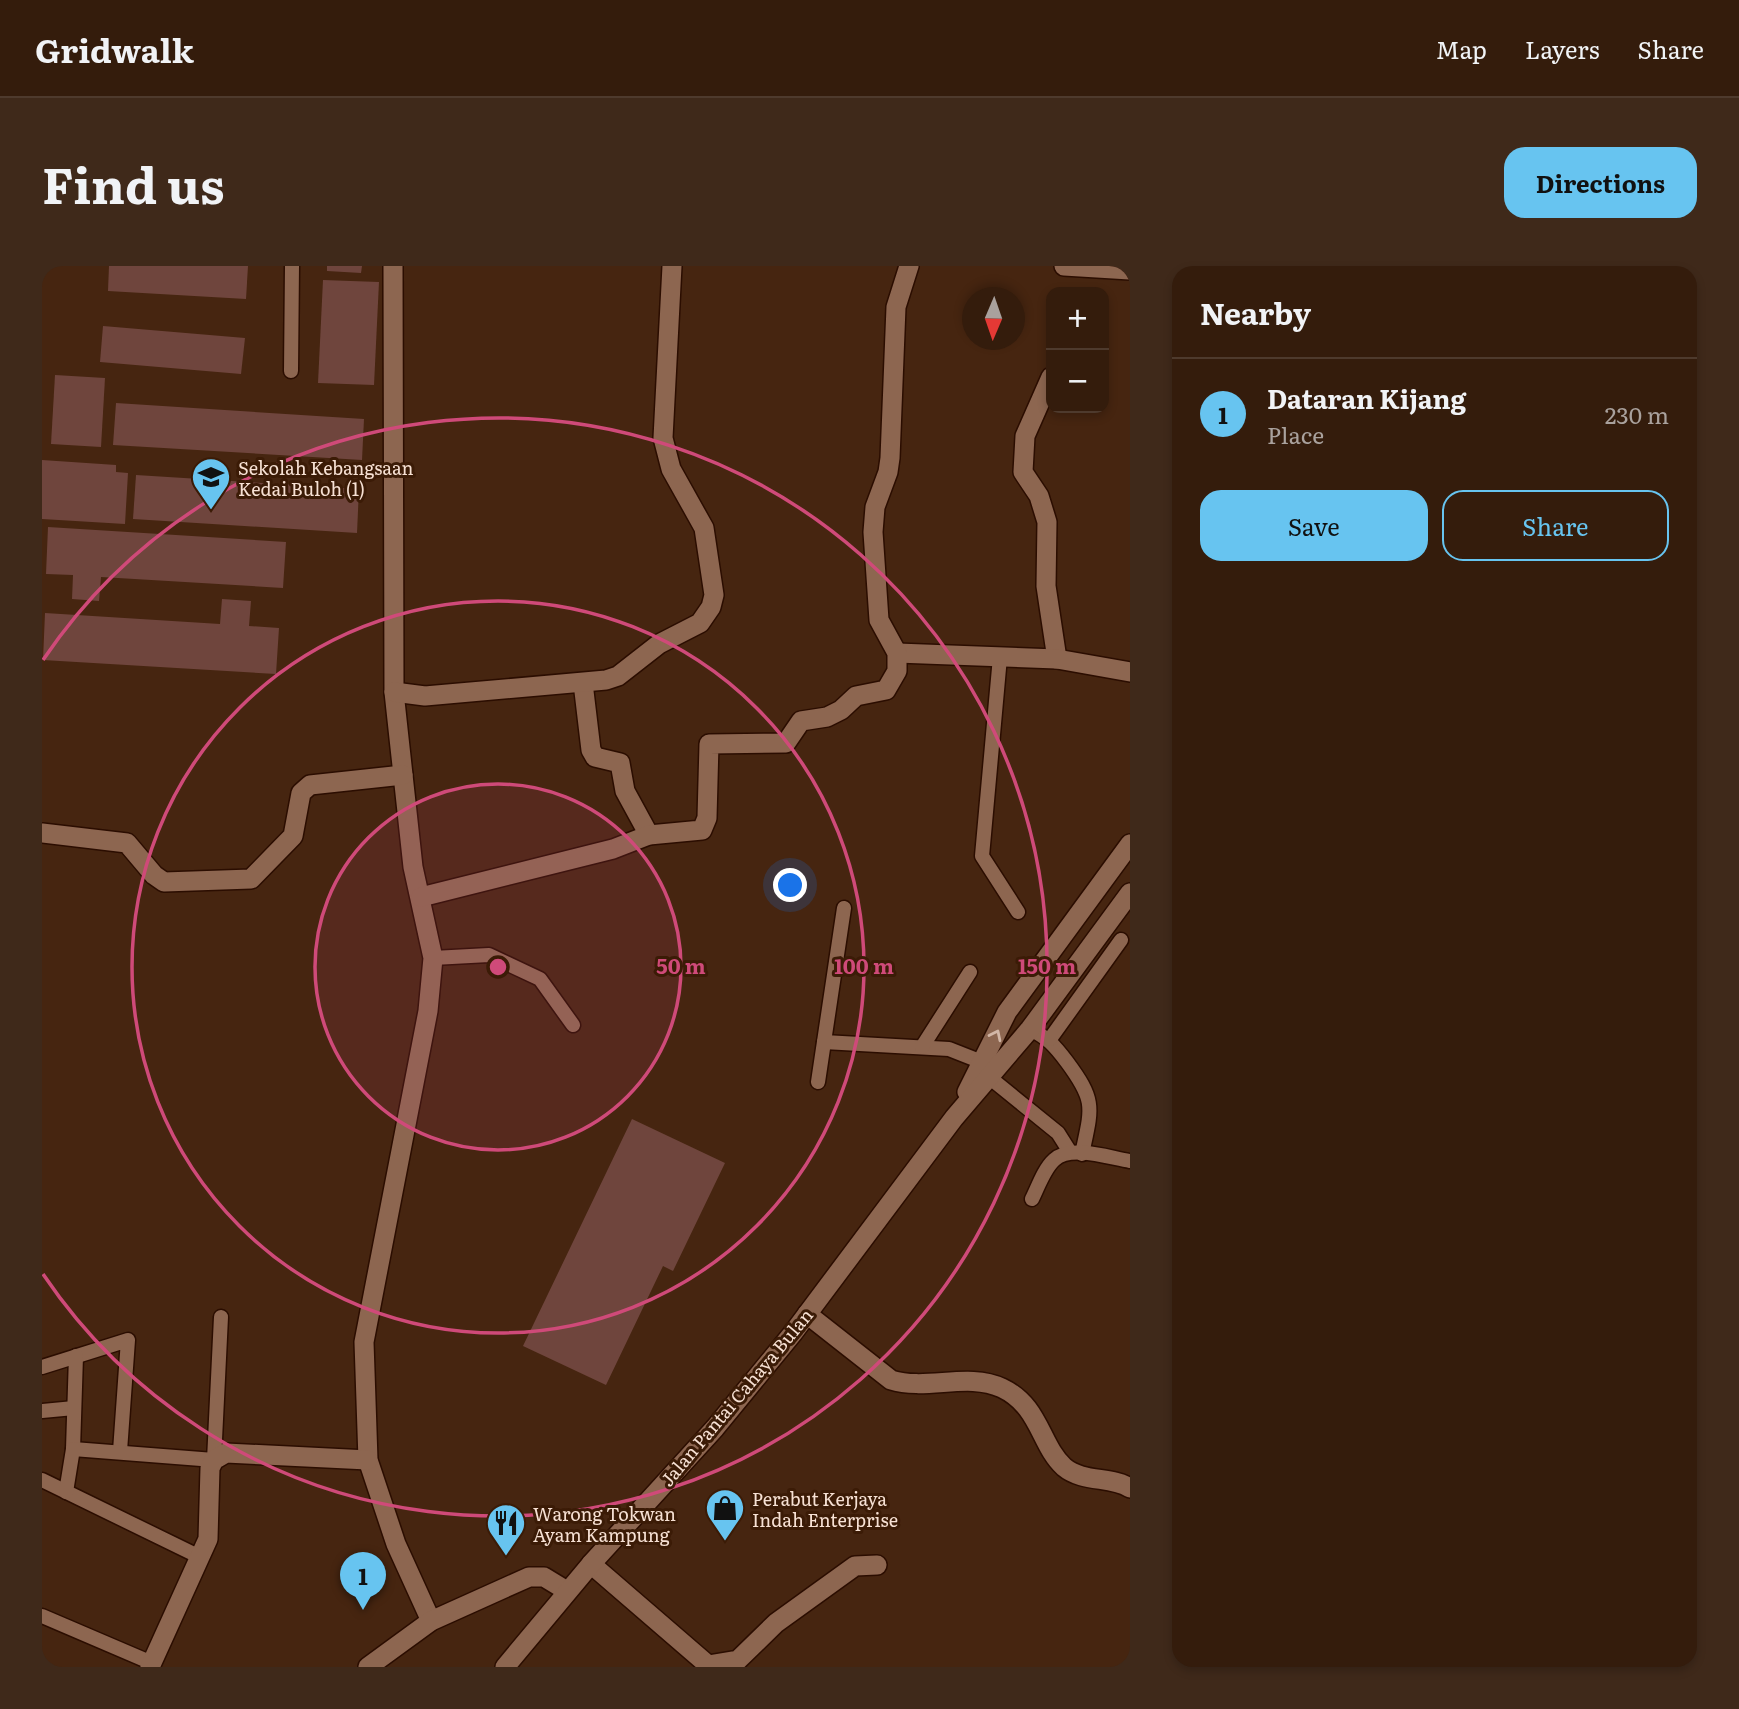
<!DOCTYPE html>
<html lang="en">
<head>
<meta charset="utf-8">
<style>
  body { margin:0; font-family:Literata,serif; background:#3f291a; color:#f1f3f6 }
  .controls { position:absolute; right:21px; top:21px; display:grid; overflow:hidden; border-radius:14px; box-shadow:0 4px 10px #0003 }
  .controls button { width:63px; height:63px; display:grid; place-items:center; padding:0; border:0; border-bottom:2px solid #4e3a2d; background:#341c0c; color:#f1f3f6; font:35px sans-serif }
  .compass { position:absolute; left:920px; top:21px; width:63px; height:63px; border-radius:50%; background:#341c0c; box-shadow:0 4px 10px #0003; rotate:182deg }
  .you { position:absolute; left:749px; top:620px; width:24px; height:24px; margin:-18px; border:5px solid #fff; border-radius:50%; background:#1a73e8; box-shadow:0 0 0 10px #1a73e833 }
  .badge { display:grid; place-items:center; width:46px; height:46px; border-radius:50%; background:#67c4f0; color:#111; font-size:23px; font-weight:700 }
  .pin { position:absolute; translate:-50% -58px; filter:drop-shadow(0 2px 4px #0008) }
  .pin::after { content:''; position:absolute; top:37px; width:24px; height:21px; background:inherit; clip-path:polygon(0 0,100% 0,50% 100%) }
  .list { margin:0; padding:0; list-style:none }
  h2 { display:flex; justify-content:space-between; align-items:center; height:91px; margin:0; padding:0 28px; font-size:30px }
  h2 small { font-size:23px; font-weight:400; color:#a9a19d }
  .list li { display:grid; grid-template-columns:46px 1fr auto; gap:21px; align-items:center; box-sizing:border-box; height:112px; padding:0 28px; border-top:2px solid #4e3a2d }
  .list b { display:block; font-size:26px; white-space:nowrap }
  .list p { margin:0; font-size:23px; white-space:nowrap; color:#a9a19d }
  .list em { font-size:23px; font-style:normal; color:#a9a19d }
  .actions { display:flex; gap:14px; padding:21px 28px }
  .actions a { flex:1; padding:16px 0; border:2px solid #67c4f0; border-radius:21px; text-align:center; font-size:24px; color:#67c4f0 }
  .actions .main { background:#67c4f0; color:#111 }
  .map { position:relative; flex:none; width:1088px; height:1401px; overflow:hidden; border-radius:21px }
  header { display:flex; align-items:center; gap:42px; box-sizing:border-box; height:98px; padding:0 35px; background:#341c0c; border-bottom:2px solid #4e3a2d }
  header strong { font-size:33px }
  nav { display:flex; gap:38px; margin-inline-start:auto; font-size:24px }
  .intro { display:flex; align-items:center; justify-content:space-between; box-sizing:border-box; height:168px; padding:0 42px }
  h1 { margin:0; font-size:49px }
  .button { padding:18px 32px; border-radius:21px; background:#67c4f0; color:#111; font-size:24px; font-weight:700 }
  main { display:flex; gap:42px; padding:0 42px }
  aside { flex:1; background:#341c0c; border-radius:21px; box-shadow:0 4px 10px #0003 }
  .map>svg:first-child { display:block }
</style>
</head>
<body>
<header>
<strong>Gridwalk</strong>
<nav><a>Map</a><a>Layers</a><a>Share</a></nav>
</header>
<div class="intro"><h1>Find us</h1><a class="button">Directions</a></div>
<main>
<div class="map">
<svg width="1088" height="1401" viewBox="0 0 1088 1401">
  <rect width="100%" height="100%" fill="#462510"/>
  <g fill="#6f453d">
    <path d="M67,0H206L204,33L66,25Z"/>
    <path d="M285,0H320L319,7L285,5Z"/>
    <path d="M281,14L337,16L332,119L276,117Z"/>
    <path d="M61,60L203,72L199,108L58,96Z"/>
    <path d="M13,109L63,112L59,181L9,178Z"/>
    <path d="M74,137L322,153L320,194L71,179Z"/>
    <path d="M0,194L74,199V206L86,207L83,258L0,253Z"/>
    <path d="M94,209L317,223L315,267L91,253Z"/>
    <path d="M6,261L244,276L241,322L59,311L57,335L30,333L31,309L4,308Z"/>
    <path d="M180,333L209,335L207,360L237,362L234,408L1,394L3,347L178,358Z"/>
    <path d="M590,853L683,897L631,1005L621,1000L564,1119L481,1080Z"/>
  </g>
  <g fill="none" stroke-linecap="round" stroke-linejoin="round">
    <g stroke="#2b0d00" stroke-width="17">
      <g id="service">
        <path d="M249,105L250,0"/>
        <path d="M958,391L940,590L976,646"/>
        <path d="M391,692L447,689L498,713L531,759"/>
        <path d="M988,763C1006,772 1013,780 1025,796C1054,835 1050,841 1040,888"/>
        <path d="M1008,773L1079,674"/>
        <path d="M782,776L907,783L940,796"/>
        <path d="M880,781L928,706"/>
        <path d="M947,811L1016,867L1028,886"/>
        <path d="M776,816L802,642"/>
        <path d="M990,933C996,921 1002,903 1012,894C1028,878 1068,892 1088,895"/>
        <path d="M0,1101L86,1074L78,1185"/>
        <path d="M0,1145L32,1142"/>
        <path d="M31,1183L34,1090"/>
        <path d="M0,1214L158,1291"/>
        <path d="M24,1226L31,1183L172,1194L179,1051"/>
        <path d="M0,1350L110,1397"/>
      </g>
    </g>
    <g stroke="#2b0d00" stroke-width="22">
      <g id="minor">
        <path d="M351,0L352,426L371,601L391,692L386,745L322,1076L326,1194L354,1278L389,1355"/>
        <path d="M1022,0L1088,4"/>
        <path d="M1009,111L983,170L981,206L997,230L1005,256L1004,320L1015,393"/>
        <path d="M855,387L1015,393L1088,406"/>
        <path d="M541,417L549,484L553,491L578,497L583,525L607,569"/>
        <path d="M352,426L383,430L564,414L576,410L617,378L658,357L669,341L672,329L662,262L629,203L621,172L630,0"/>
        <path d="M0,567L85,577L112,609L122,616L209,613L251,570L259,527L268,519L361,509"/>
        <path d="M379,631L571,583L607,569L660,564L665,552L667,478L744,477L759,455L785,451L799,444L814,430L844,424L855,405V387L837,354L831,266L833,241L846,206L848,192L854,41L867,0"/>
        <path d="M765,1048L849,1114C885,1125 926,1106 960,1122C998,1140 998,1179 1022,1201C1041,1217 1069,1210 1088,1222"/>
        <path d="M549,1298L666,1399L696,1394L734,1357L813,1300L835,1299"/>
        <path d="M108,1401L166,1273L168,1202L172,1194L184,1187L326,1194"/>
        <path d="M326,1401L389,1355L487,1311H502L525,1325"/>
      </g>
    </g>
    <g stroke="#2b0d00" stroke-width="22">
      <g id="tertiary">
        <path d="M925,826L965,746L1088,578"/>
        <path d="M463,1401L549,1298L673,1162L751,1067L912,852L988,763L1088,627"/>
      </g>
    </g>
    <use href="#service" stroke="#8d6650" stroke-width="14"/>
    <use href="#minor" stroke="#8d6650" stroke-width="19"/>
    <use href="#tertiary" stroke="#8d6650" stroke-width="19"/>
  </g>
  <defs><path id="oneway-chevron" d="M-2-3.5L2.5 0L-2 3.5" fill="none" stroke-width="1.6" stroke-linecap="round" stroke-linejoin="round" transform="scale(1.75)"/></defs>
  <use stroke="#d2b6a6" href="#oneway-chevron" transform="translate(954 769) rotate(-64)"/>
  <circle cx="456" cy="701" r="183" fill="#cf4a79" fill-opacity=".12"/>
  <g fill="none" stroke="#cf4a79" stroke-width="3.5">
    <circle cx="456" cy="701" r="183"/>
    <circle cx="456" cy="701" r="366"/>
    <path d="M1 394A549 549 0 1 1 1 1008"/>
  </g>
  <defs>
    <g id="school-pin" transform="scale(2.0125)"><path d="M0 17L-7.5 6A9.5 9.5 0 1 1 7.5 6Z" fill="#67c4f0" stroke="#3b1b06"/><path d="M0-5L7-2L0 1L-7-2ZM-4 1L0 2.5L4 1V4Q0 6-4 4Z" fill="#111"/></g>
    <g id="shop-pin" transform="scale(2.0125)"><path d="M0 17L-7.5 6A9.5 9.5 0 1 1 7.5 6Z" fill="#67c4f0" stroke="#3b1b06"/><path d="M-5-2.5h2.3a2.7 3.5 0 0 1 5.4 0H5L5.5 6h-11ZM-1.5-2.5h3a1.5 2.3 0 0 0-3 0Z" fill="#111"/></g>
    <g id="restaurant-pin" transform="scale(2.0125)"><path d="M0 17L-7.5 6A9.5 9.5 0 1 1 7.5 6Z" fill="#67c4f0" stroke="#3b1b06"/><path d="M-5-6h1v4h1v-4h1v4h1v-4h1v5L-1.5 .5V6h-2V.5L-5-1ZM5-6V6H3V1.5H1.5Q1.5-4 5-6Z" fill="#111"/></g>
  </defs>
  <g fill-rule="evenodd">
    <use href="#school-pin" x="169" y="211"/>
    <use href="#shop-pin" x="683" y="1242"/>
    <use href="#restaurant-pin" x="464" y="1257"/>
  </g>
  <g text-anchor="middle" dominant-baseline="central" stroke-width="6" stroke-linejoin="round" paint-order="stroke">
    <g font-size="18" fill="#f7e1d4" stroke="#3b1b06" text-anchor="start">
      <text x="196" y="201">Sekolah Kebangsaan<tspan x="196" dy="21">Kedai Buloh (1)</tspan></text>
      <text x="710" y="1232">Perabut Kerjaya<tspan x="710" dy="21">Indah Enterprise</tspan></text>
      <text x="491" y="1247">Warong Tokwan<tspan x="491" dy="21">Ayam Kampung</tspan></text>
    </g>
    <g font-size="18" fill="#f7e1d4" stroke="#3b1b06">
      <text transform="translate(694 1131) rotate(-50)">Jalan Pantai Cahaya Bulan</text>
    </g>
  </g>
  <circle cx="456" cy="701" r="10" fill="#cf4a79" stroke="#3b1b06" stroke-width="3.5"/>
  <g font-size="21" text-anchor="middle" font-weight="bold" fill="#cf4a79" stroke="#3b1b06" stroke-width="6" stroke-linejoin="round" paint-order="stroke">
    <text x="639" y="708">50 m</text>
    <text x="822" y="708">100 m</text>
    <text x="1005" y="708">150 m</text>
  </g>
</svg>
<div class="controls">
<button>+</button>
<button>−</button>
</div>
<svg class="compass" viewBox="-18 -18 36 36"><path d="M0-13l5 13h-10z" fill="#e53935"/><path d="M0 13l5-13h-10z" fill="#a9a19d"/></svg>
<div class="you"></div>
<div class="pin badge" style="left:321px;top:1344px">1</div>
</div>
<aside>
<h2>Nearby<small></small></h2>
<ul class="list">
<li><span class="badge">1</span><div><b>Dataran Kijang</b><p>Place</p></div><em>230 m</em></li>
</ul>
<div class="actions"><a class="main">Save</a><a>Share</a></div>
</aside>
</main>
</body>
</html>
